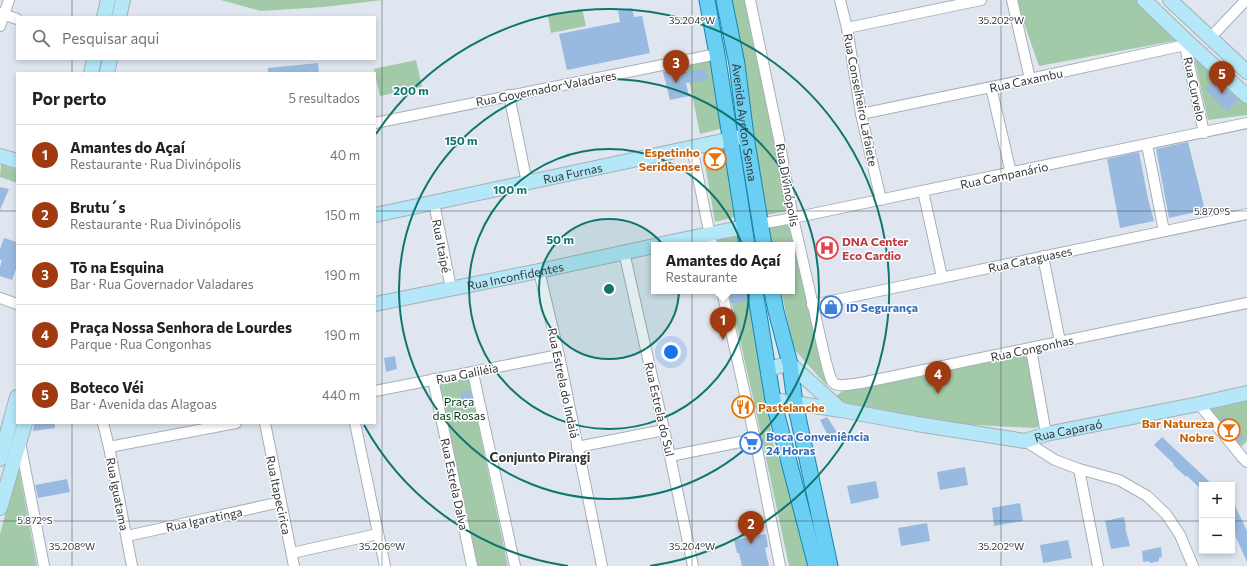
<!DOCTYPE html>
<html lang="pt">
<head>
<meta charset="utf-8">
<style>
  body { margin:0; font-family:Commissioner,sans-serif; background:#f6f6f6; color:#202124 }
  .controls { position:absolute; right:12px; bottom:12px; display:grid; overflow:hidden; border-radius:0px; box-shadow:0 2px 6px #0003 }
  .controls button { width:36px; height:36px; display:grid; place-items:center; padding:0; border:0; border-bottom:1px solid #e0e0e0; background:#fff; color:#202124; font:20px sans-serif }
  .you { position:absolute; left:671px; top:352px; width:14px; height:14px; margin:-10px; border:3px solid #fff; border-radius:50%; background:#1a73e8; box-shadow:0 0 0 6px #1a73e833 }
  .badge { display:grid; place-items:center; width:26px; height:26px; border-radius:50%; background:#a03a11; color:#fff; font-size:13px; font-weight:700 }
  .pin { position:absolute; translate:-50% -33px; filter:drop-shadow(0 1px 2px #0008) }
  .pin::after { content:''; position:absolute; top:21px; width:14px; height:12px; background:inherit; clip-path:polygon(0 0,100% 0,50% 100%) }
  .popup { position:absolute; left:651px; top:242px; width:144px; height:52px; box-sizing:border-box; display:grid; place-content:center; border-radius:0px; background:#fff; filter:drop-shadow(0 1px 3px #0005); font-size:13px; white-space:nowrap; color:#757577 }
  .popup b { font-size:15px; color:#202124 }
  .popup::after { content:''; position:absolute; left:50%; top:100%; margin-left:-8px; border:8px solid transparent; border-top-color:#fff }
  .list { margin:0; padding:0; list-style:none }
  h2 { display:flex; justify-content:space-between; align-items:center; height:52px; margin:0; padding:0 16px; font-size:17px }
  h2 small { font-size:13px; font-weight:400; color:#757577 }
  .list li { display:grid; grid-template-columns:26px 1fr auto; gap:12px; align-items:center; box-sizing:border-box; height:60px; padding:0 16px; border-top:1px solid #e0e0e0 }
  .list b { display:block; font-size:15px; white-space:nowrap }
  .list p { margin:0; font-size:13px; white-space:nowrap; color:#757577 }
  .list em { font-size:13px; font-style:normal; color:#757577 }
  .icon { flex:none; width:22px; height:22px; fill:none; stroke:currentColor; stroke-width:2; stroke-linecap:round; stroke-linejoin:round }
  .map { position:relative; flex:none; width:1247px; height:566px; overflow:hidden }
  .search { position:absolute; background:#fff; box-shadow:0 2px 6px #0003; left:16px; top:16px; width:360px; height:44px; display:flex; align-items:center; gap:10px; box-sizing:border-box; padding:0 14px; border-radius:0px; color:#757577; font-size:15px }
  .panel { position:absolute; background:#fff; box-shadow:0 2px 6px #0003; left:16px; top:72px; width:360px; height:352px; border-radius:0px }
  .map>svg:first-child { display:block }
</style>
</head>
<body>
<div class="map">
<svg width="1247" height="566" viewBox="0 0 1247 566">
  <rect width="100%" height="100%" fill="#dfe6ef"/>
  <g fill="#a2caa9">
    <path d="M221,0H383L324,7L261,11Z"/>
    <path d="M728,0H746L777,140L787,211L766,215Z"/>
    <path d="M1016,0H1142L1179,40L1039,66Z"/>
    <path d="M582,9L586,26L551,33L548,16Z"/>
    <path d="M710,56L723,123L720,129L700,134L686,64Z"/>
    <path d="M1194,57L1247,101V115L1208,120Z"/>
    <path d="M416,60L422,87L380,96L374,69Z"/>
    <path d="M724,142L735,217L715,222L702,147Z"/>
    <path d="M1,164L17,170V183L0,177Z"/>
    <path d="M790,223L827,386L794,349L781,291H792V245H771L767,227Z"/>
    <path d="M743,231L744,245H719L717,236Z"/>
    <path d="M729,291H749L754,333L774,448L784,470L810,566H789L756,411Z"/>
    <path d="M1018,356H1025L1029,361L1043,424L1035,428L957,424L840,404L836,396L843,391L908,376Z"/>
    <path d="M468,377L508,566H478L437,383Z"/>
    <path d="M1247,396V441L1240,448L1201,407Z"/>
    <path d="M19,470L37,566H0V534L15,477Z"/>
  </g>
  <g fill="#99bae0">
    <path d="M632,8L634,17L642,16L650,53L567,70L559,34L620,22L618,11Z"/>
    <path d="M318,63L319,73H268V68Z"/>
    <path d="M682,68L683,72L706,69L708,80L686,83L689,96L670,100L663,72Z"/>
    <path d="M1216,79L1238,100L1227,111L1205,89Z"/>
    <path d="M1188,142L1205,210L1169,218L1156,149Z"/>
    <path d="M715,151H723V166H707L706,153Z"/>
    <path d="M1139,152L1148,199L1154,221L1120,228L1107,159Z"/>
    <path d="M0,187L9,189L0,210Z"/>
    <path d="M4,238L17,242V266L12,280L0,276V267L2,260H0V249Z"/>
    <path d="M729,291H746L748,302L731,303Z"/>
    <path d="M395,356L397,369L386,372L384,358Z"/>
    <path d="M470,390L474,407L464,409L461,392Z"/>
    <path d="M1223,415L1245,438L1239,443L1219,418Z"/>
    <path d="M827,417L837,432L828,436L820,420Z"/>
    <path d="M34,423H55V428L33,431Z"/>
    <path d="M1162,437L1213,485H1202V490L1187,476L1186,477L1173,465L1174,464L1154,445Z"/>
    <path d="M965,467L968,485L940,490L937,472Z"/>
    <path d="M67,479L70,492L38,498L35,485Z"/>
    <path d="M876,481L879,498L851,504L847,486Z"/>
    <path d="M1232,499L1247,531V562L1235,535L1236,534L1232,525Z"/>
    <path d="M1020,503L1023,521L994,526L992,508Z"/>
    <path d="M1124,517L1126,527H1125L1130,546L1111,549L1105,521Z"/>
    <path d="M927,523L930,541L901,546L898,528Z"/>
    <path d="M766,534L768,547L765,548L769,566H742L739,553H737L734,540Z"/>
    <path d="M1068,540L1072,558L1043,563L1040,545Z"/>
    <path d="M1161,547L1162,557L1159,558V561L1150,563L1149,561L1143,562L1142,551Z"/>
  </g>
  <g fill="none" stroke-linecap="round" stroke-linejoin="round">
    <g stroke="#a8afb7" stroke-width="12">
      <g id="street">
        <path d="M750,0L779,139L793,218L825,358C833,387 829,388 861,383L1247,303"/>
        <path d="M840,0L847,28L861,114L881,200"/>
        <path d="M1012,0L1030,79"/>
        <path d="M0,13L17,19"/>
        <path d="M0,26L9,0"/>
        <path d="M847,28L981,0"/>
        <path d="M1210,38L1246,0"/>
        <path d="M1185,46L1204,133"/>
        <path d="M991,87L1011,173"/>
        <path d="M509,95L527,183"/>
        <path d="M861,114L1030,79L1190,44"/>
        <path d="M375,123L717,54"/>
        <path d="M1147,145L1164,231"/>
        <path d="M692,148L712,245"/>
        <path d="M923,191L942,277"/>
        <path d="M434,203L451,288"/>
        <path d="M760,224L793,218L1247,123"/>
        <path d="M624,252L670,456L693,566"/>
        <path d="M1043,256L1060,342"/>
        <path d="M539,271L559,355L602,566"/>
        <path d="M722,291L755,439L780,566"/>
        <path d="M0,298L17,304"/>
        <path d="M812,305L1247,214"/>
        <path d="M1031,349L1046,434"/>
        <path d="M473,373L515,566"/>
        <path d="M433,379L472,566"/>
        <path d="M375,391L559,355"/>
        <path d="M1199,404L1242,457L1247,462"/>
        <path d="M103,423L109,447L132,566"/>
        <path d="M265,423L294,566"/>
        <path d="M355,423L385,566"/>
        <path d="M1025,441L1055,460L1079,469L1119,480L1147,496L1166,514L1180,535L1193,566"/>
        <path d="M20,442L44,566"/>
        <path d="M109,447L236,423"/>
        <path d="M577,447L664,430"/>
        <path d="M670,456L755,439"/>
        <path d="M1079,469L1098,566"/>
        <path d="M127,536L281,502"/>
        <path d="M292,553L378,534"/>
      </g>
    </g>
    <g stroke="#a8afb7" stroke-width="16">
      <g id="secondary">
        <path d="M1144,0L1190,44L1247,96"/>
        <path d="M1170,0L1247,72"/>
        <path d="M104,17L108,0"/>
        <path d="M119,17L123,0"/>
        <path d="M91,73L94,59"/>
        <path d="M107,73L110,59"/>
        <path d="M0,156L17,161"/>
        <path id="s1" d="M375,215L746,136"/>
        <path d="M657,245L744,227"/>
        <path id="s2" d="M375,304L539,271L654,246"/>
        <path d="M768,373L775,367L790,364L841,410"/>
        <path id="s3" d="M773,400L841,410L917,424L1025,441L1046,434L1199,404L1247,393"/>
        <path d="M0,459L17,397"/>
        <path d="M0,508L25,423"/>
      </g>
    </g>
    <g stroke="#1685ac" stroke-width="17">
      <g id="primary">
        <path d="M707,0L717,54L747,245"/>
        <path id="s4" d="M724,0L737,64L746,136L764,245"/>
        <path d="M755,291L773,400L816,566"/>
        <path d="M772,291L776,311L790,364L795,403L830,566"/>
      </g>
    </g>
    <use href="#street" stroke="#fff" stroke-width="10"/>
    <use href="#secondary" stroke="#b4e7f8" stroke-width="14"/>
    <use href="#primary" stroke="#6acff2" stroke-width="15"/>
  </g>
  <path fill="none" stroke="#34373a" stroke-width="1" stroke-opacity="0.45" d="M72,0V17M382,0V566M692,0V566M1001,0V566M72,59V73M0,211H17M375,211H1247M72,423V566M0,521H1202M1232,521H1247"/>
  <circle cx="609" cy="289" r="70" fill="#0f766e" fill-opacity=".12"/>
  <g fill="none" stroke="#0f766e" stroke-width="2">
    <circle cx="609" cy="289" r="70"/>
    <circle cx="609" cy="289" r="140"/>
    <circle cx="609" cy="289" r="210"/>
    <path d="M568 566A280 280 0 0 1 364 425M376 134A280 280 0 1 1 650 566"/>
  </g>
  <defs>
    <g id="bar-ring" transform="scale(1.15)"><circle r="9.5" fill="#fff" stroke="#e8710a" stroke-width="1.5"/><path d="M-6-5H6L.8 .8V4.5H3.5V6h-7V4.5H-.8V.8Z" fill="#e8710a"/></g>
    <g id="hospital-ring" transform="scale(1.15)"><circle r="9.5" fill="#fff" stroke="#e0444e" stroke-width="1.5"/><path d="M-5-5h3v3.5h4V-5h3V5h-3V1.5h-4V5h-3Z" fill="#e0444e"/></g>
    <g id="shop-ring" transform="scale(1.15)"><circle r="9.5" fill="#fff" stroke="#3f7fe0" stroke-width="1.5"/><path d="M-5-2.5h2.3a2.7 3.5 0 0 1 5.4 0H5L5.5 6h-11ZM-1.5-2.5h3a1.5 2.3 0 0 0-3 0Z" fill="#3f7fe0"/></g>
    <g id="restaurant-ring" transform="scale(1.15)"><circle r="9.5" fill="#fff" stroke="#e8710a" stroke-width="1.5"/><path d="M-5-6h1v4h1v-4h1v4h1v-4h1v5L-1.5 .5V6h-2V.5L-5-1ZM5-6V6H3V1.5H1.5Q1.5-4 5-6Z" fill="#e8710a"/></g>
    <g id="supermarket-ring" transform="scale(1.15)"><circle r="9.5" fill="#fff" stroke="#3f7fe0" stroke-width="1.5"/><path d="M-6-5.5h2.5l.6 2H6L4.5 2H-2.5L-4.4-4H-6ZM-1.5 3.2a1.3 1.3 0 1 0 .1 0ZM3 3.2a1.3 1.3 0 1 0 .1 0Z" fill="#3f7fe0"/></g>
  </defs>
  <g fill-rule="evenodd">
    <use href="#bar-ring" x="715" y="159"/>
    <use href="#hospital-ring" x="827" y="248"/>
    <use href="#shop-ring" x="831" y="307"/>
    <use href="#restaurant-ring" x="743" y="407"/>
    <use href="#bar-ring" x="1229" y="430"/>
    <use href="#supermarket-ring" x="751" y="443"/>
  </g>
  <g text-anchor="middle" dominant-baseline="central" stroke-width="3" stroke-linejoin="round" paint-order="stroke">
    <g font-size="12" fill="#34373a" stroke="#fff">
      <text transform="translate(1026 80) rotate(-12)">Rua Caxambu</text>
      <text transform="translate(546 88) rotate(-11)">Rua Governador Valadares</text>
      <text transform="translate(1195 89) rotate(78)">Rua Curvelo</text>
      <text transform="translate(861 100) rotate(79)">Rua Conselheiro Lafaiete</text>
      <text stroke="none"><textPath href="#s4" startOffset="124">Avenida Ayrton Senna</textPath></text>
      <text stroke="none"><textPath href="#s1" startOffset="202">Rua Furnas</textPath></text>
      <text transform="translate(1004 175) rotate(-12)">Rua Campanário</text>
      <text transform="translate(788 185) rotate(80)">Rua Divinópolis</text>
      <text transform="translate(442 246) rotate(79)">Rua Itaipé</text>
      <text transform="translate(1030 259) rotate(-12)">Rua Cataguases</text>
      <text stroke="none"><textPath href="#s2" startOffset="143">Rua Inconfidentes</textPath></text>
      <text transform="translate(1032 348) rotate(-12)">Rua Congonhas</text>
      <text transform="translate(467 373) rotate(-11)">Rua Galiléia</text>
      <text transform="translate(564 383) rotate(78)">Rua Estrela do Indaiá</text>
      <text transform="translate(660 409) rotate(77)">Rua Estrela do Sul</text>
      <text stroke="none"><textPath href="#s3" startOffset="300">Rua Caparaó</textPath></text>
      <text transform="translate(455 484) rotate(78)">Rua Estrela Dalva</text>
      <text transform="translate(118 494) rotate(79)">Rua Iguatama</text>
      <text transform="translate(279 495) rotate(78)">Rua Itapecirica</text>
      <text transform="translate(204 519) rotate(-12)">Rua Igaratinga</text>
    </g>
    <g font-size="12" font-weight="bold" fill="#c56008" stroke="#fff" text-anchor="end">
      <text x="700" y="152">Espetinho<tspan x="700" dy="14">Seridoense</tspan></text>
      <text x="758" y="407" text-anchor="start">Pastelanche</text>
      <text x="1214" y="423">Bar Natureza<tspan x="1214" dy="14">Nobre</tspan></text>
    </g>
    <g font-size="12" font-weight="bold" fill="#be3a42" stroke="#fff" text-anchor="start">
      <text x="842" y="241">DNA Center<tspan x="842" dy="14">Eco Cardio</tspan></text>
    </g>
    <g font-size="12" font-weight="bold" fill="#366cbe" stroke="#fff" text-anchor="start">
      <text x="846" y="307">ID Segurança</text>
      <text x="766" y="436">Boca Conveniência<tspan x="766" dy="14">24 Horas</tspan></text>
    </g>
    <g font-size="12" fill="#063717" stroke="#fff">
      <text x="459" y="401">Praça<tspan x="459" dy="14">das Rosas</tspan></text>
    </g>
    <g font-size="13" font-weight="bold" fill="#34373a" stroke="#fff">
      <text x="540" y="457">Conjunto Pirangi</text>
    </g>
  </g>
  <g font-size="10" text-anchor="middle" fill="#34373a" stroke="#fff" stroke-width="3" stroke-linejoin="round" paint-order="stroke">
    <text x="692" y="24">35.204°W</text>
    <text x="1001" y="24">35.202°W</text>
    <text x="1212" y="215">5.870°S</text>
    <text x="35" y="524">5.872°S</text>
    <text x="72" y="550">35.208°W</text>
    <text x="382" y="550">35.206°W</text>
    <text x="692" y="550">35.204°W</text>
    <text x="1001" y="550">35.202°W</text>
  </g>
  <circle cx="609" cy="289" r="6" fill="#0f766e" stroke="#fff" stroke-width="2"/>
  <g font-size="12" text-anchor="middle" font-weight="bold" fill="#0f766e" stroke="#fff" stroke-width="3" stroke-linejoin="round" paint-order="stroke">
    <text x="411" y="95">200 m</text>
    <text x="461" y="145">150 m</text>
    <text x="510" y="194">100 m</text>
    <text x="560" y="244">50 m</text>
  </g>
</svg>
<div class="controls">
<button>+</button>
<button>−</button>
</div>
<div class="you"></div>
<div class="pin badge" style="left:723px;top:340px">1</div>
<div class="popup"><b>Amantes do Açaí</b>Restaurante</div>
<div class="pin badge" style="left:751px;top:544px">2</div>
<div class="pin badge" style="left:676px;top:83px">3</div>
<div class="pin badge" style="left:938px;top:394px">4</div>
<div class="pin badge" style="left:1222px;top:94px">5</div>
<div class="search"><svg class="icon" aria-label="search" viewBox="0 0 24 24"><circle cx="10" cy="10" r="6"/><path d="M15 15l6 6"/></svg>Pesquisar aqui</div>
<section class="panel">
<h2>Por perto<small>5 resultados</small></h2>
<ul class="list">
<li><span class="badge">1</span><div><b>Amantes do Açaí</b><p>Restaurante · Rua Divinópolis</p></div><em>40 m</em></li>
<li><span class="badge">2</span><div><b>Brutu´s</b><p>Restaurante · Rua Divinópolis</p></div><em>150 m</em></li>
<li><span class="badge">3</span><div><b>Tō na Esquina</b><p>Bar · Rua Governador Valadares</p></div><em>190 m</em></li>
<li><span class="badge">4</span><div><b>Praça Nossa Senhora de Lourdes</b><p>Parque · Rua Congonhas</p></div><em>190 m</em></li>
<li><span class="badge">5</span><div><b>Boteco Véi</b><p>Bar · Avenida das Alagoas</p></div><em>440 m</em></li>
</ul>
</section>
</div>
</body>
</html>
